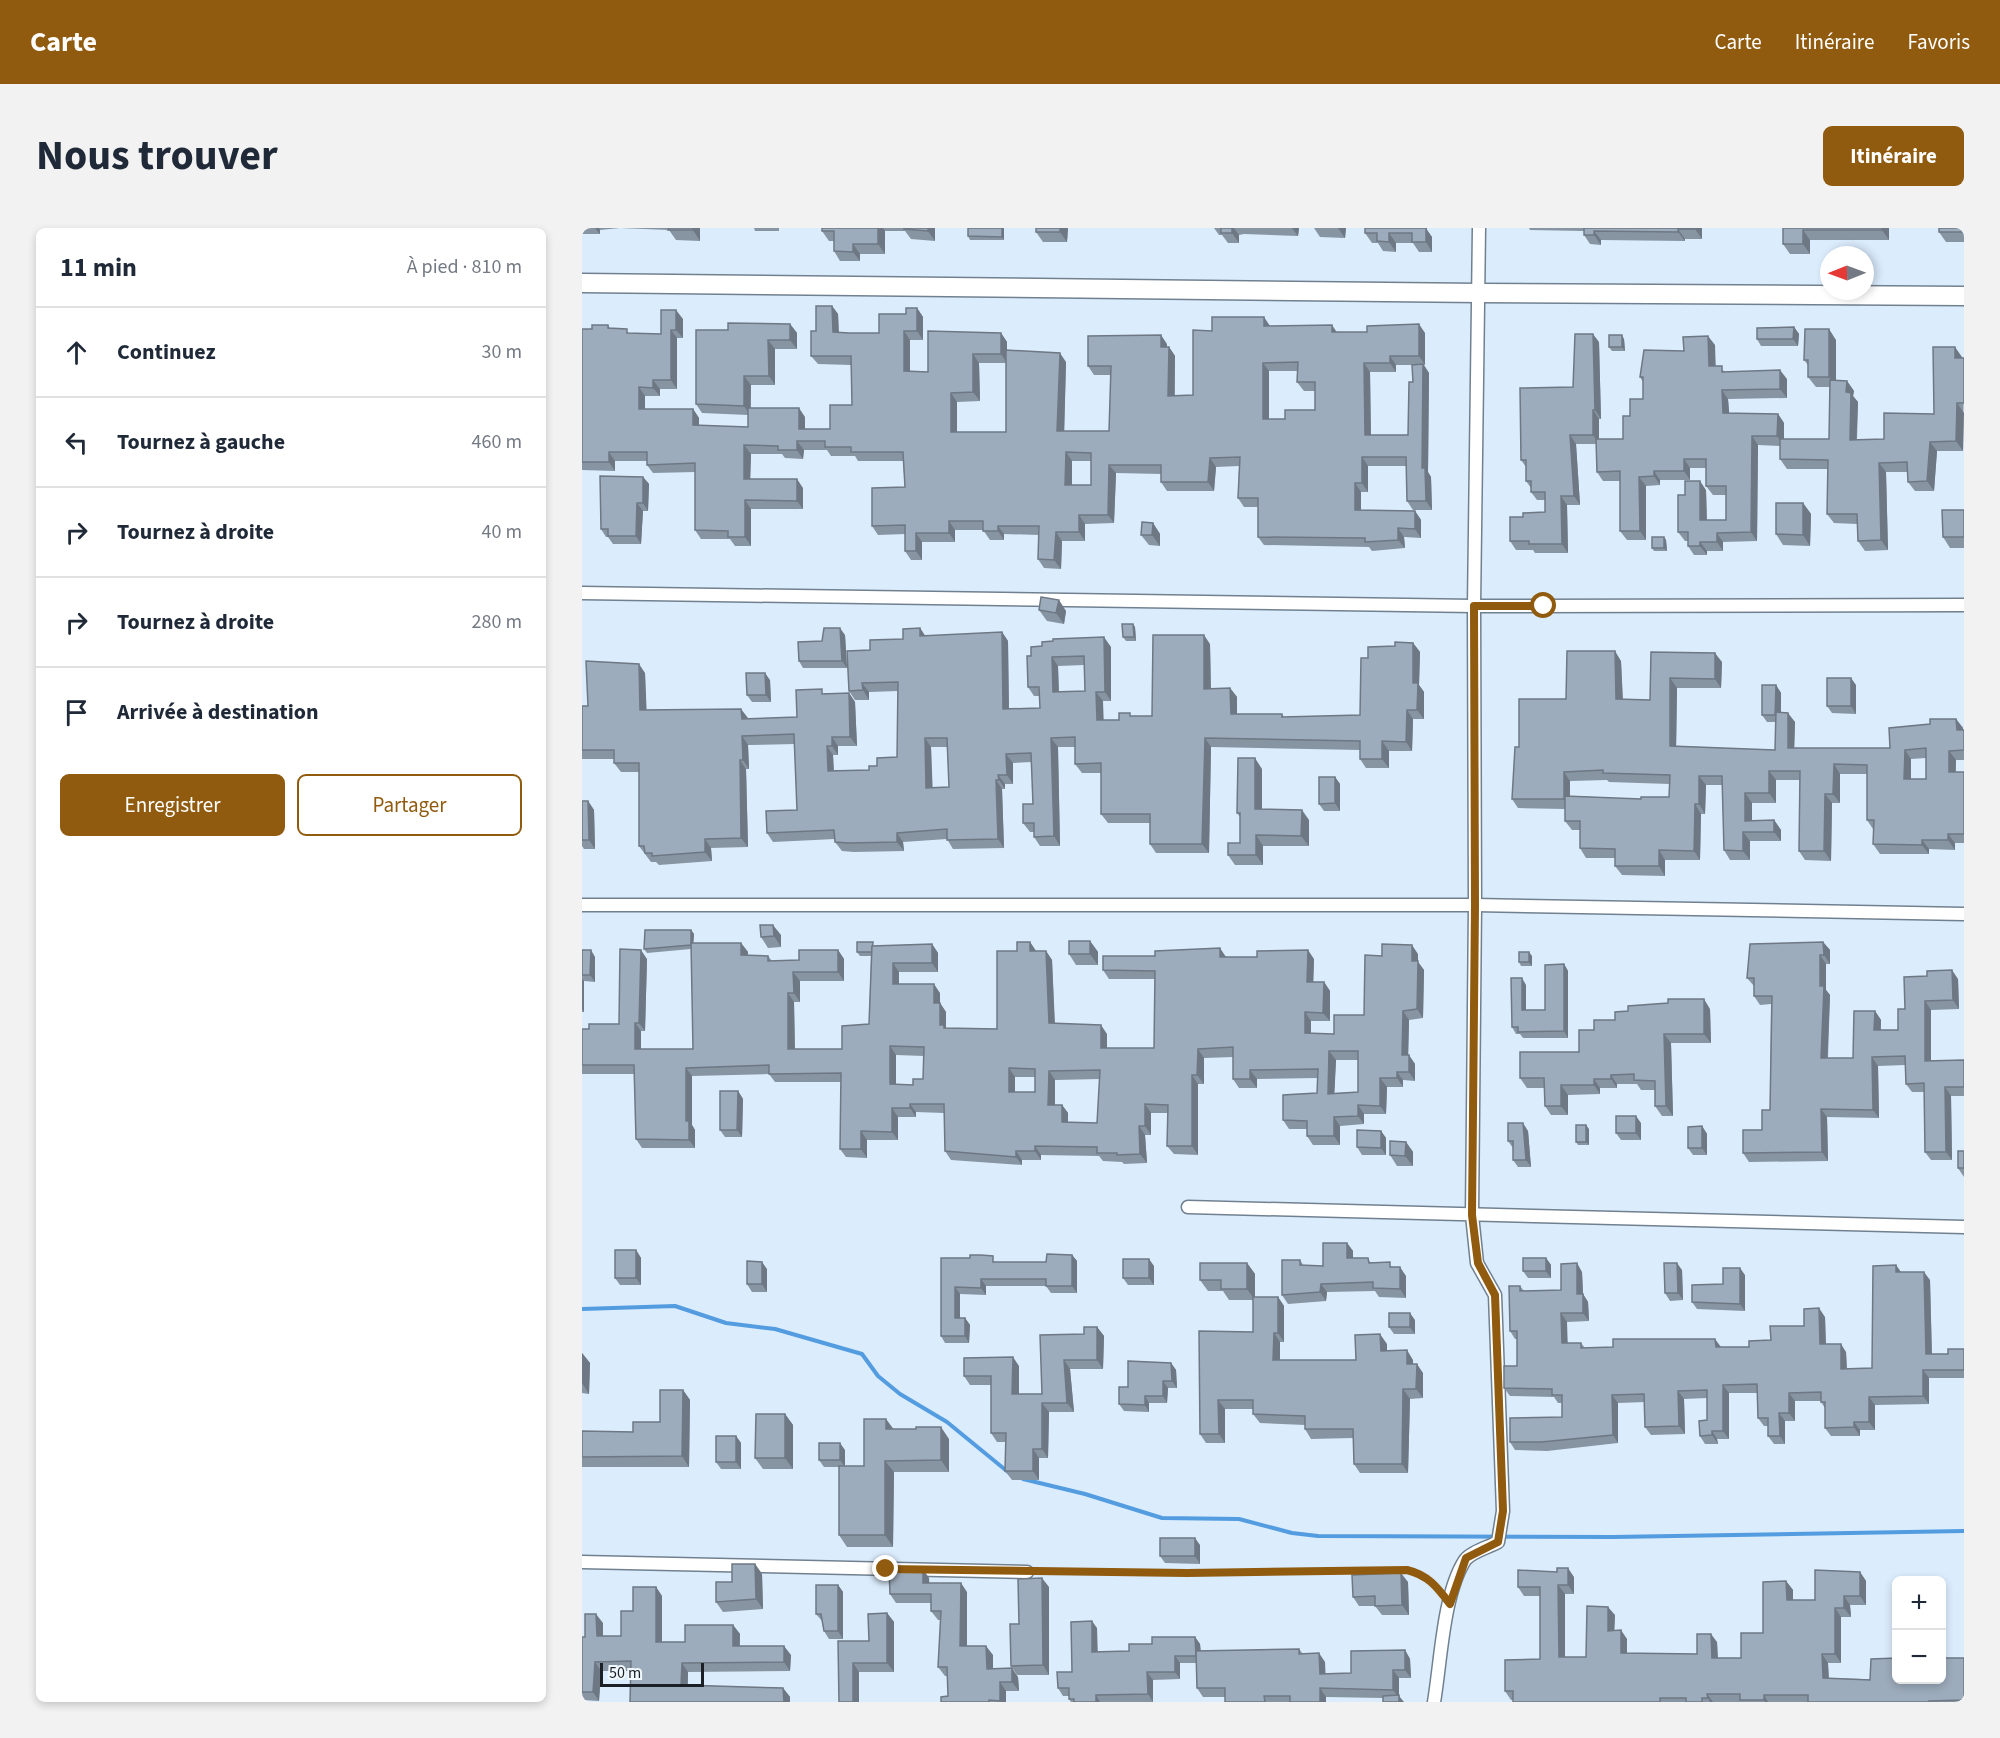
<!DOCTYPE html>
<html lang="fr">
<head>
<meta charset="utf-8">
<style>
  body { margin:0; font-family:"Source Sans 3",sans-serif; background:#f2f2f3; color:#1f2937 }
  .controls { position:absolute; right:18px; bottom:18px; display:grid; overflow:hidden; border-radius:9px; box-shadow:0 3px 9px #0003 }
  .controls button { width:54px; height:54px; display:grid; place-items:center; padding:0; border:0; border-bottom:2px solid #e0e1e3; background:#fff; color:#1f2937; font:30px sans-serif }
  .compass { position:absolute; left:1238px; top:18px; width:54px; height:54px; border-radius:50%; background:#fff; box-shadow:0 3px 9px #0003; rotate:269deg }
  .scale { position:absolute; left:18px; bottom:15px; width:104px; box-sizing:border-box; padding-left:6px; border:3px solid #1a2026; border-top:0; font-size:16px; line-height:21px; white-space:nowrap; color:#1a2026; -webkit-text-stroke:4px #f1f8fe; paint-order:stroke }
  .stop { position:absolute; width:18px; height:18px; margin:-14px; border:4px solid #905b0f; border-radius:50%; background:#fff }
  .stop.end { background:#905b0f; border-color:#fff; box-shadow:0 2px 6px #0008 }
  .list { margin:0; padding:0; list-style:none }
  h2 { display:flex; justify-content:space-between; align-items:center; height:78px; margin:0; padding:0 24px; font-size:26px }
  h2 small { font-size:20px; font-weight:400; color:#747a83 }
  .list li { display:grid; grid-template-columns:39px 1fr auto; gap:18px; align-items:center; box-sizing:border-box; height:90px; padding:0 24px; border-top:2px solid #e0e1e3 }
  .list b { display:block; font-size:22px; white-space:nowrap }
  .list em { font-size:20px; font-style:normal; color:#747a83 }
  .actions { display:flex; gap:12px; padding:18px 24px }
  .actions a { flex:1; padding:14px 0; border:2px solid #905b0f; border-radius:9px; text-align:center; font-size:21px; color:#905b0f }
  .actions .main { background:#905b0f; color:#fff }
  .icon { flex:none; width:33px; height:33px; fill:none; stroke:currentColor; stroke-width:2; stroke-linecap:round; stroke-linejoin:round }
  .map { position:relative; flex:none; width:1382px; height:1474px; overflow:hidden; border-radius:9px }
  header { display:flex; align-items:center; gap:36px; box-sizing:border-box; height:84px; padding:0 30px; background:#905b0f; color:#fff }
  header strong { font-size:28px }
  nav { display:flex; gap:33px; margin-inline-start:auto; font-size:21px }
  .intro { display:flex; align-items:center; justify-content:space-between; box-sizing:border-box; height:144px; padding:0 36px }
  h1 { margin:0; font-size:42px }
  .button { padding:15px 27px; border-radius:9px; background:#905b0f; color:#fff; font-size:21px; font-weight:700 }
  main { display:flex; gap:36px; padding:0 36px }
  aside { flex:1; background:#fff; border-radius:9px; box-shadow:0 3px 9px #0003 }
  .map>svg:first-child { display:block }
</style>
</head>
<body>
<header>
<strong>Carte</strong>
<nav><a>Carte</a><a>Itinéraire</a><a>Favoris</a></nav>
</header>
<div class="intro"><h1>Nous trouver</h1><a class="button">Itinéraire</a></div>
<main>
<aside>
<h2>11 min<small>À pied · 810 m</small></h2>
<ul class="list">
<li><svg class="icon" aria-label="ahead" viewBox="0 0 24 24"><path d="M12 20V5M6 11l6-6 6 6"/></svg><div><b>Continuez</b></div><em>30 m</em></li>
<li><svg class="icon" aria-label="left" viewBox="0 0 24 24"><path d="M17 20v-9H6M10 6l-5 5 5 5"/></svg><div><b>Tournez à gauche</b></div><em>460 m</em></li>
<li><svg class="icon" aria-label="right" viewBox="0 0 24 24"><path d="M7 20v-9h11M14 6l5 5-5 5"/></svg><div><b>Tournez à droite</b></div><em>40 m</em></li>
<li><svg class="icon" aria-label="right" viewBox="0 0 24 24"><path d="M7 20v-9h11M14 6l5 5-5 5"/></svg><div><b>Tournez à droite</b></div><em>280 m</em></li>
<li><svg class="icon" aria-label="arrive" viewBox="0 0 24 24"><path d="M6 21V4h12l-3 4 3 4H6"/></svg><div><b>Arrivée à destination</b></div></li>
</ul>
<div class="actions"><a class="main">Enregistrer</a><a>Partager</a></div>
</aside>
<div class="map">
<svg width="1382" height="1474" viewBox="0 0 1382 1474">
  <rect width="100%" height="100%" fill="#dbecfd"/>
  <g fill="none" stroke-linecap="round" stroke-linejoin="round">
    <g stroke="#539ce0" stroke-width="4">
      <path d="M0,1081L93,1078L144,1095L193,1101L280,1126L296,1148L318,1166L365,1194L426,1244"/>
      <path d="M441,1251L503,1266L580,1290L657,1291L710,1305L736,1308L1031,1309L1382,1303"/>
    </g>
    <g stroke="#71808f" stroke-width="15">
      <g id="street">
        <path d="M0,365L892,378L1382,377"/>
        <path d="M0,677H893L1382,686"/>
        <path d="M606,979L1382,999"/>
        <path d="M0,1334L445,1344"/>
        <path d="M852,1474C859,1433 861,1366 883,1332C889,1324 907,1319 916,1314L921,1283L913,1067L895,1035L890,987L893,677L892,378L897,0"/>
      </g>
    </g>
    <g stroke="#71808f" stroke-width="21">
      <path id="secondary" d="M0,55L897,65L1382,68"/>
    </g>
    <path stroke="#717c87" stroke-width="2" stroke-dasharray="4.5 3" stroke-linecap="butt" d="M459,1344L825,1342L841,1346L857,1361"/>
    <use href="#street" stroke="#fff" stroke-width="12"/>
    <use href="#secondary" stroke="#fff" stroke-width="18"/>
  </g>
  <g fill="#8794a2" fill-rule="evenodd">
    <path d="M0,0H118V13L94,12L87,2L38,0L18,2V6H0Z"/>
    <path d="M172,0H197V3H173Z"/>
    <path d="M240,0H353V13L329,11L323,3H303V26H278V33H258L252,23V13H247L240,3Z"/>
    <path d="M422,0V12H388L386,8Z"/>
    <path d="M454,0H486L485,14H461L454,4Z"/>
    <path d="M632,0H717L716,8L662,6L657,7V15H646L640,7H637Z"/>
    <path d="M732,0H764L763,10L738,9Z"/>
    <path d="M947,0H1120V11H1103V13L1019,12V17L1008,16L1002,7V3L948,2Z"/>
    <path d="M1201,0H1307V12H1228V26H1208L1201,16Z"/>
    <path d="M1382,0V14H1364L1357,4Z"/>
    <path d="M845,2L850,9V24H837L831,15H814V24L801,23L796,15H790L783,5Z"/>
    <path d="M250,78L256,86L257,104L267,105H297L335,80L341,89V112H328V143L346,144L419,105L425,114V122L484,134L482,203H527L529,147H512L506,138L585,116V119H587L593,128V168L611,167L630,103L688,98L755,104L843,105V137H842L847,145L846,244L849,249L850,282H831L825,273L824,238H786V264H779V282L833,283L839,292V310L822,309L823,320L790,323L787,319L682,317L676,309V279H662L656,270L657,238L634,239L632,263H585L579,254V246L534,245L532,295L503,296V313H480L479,341L462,340L456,331L457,307L422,306V312H408L401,302H373V314H340V332H329L323,323V306L296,307L290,298L323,259L321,233H276L273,228H249L245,222H222L221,231L203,230L200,226H169L168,251L221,260V281H169V318H153L148,311H119L113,302V244L71,245L65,237V233H33V243L0,242V101H10L26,97L28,100L48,105L79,106L101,91V110H95V161H78V168H63V181H111L117,190V198L166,199V187L120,185L114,176L146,102L208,96L215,105V121H193V157H169V180L223,189V201H248L270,177L269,137L236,136L229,128L234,103ZM397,135H424V204H375V174L398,173ZM814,137H830L831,154L826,207H789L788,144H814ZM687,143H716L715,154L722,163H733V182L703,191H687ZM490,233H509V257H490Z"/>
    <path d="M1212,99L1217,106L1216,118H1179L1175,111Z"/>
    <path d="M1042,111L1043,123H1030L1027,119Z"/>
    <path d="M1254,112V153H1265L1272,163L1271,168L1276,174L1275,212L1302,211L1352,186L1380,129V130H1382L1381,223H1355L1352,263H1333L1326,254V244H1304L1306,322L1283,323L1276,313L1275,296L1252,295L1245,286L1246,241H1205L1198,231V218L1176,217L1175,313L1141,314V323H1125V327H1112L1106,318V313H1103L1096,304L1103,267L1124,262L1125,292H1144V267H1131L1124,258V240H1108V252H1078V257L1064,258V312H1045L1038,303V253H1021L1015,244L1014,216H994L998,277H985L986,325H953L951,322H934L928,313L941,289L963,284V272H955L949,264V260L944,253V239L939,232L991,159L1017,114L1019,191H1017V211H1041L1048,188L1061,171V154L1058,149L1102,123L1133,117V138L1144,144L1205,151V170L1146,171L1147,185L1196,186L1202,195V211H1247L1248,159H1234L1226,149V137L1222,132Z"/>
    <path d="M61,249L67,256L66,283H61L59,316H31L26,309H24L19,301Z"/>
    <path d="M1221,275L1229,286L1228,318L1201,317L1194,306Z"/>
    <path d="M1382,282V320H1368L1361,309Z"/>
    <path d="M571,295L578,306V318L567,317L559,307Z"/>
    <path d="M1082,309L1084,312L1085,323H1072L1070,320Z"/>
    <path d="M457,382L484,383L482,396L465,393Z"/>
    <path d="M551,396L553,399L554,413H544L541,409Z"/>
    <path d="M338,400L343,408L420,404L426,413L427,481L458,480L457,468H452L446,459L445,428L529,419V473H521V492H537L551,488H570L628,416L629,461L648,460L655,469V486H700L702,489L778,487L786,430L813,418L831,415L838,424L837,457L842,464V491H831L830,523H807V540H784L778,531V522L629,519L627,625H574L568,616V595H526L519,586V545H500L493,536V519H476L478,618H458L452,609V604H448L441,595L451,576L450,534L431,535V556H423V561H420L422,620L371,621L365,611L321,614L322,623L272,624L260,623L253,614V611L191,614L185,605L215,582L213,516L166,517L167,541H164L166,619L129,620L130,633L77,637L74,634H69L57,618V544H39L32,535V531H0V478H6L63,445L64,482L166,491L215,489L243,465H267L273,474L275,518H256V527H251L252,543L287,542L315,529L316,463L287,464V472H273L267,463L288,422L321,411ZM502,437L503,463L477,464L476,438ZM349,519H366L367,559H350Z"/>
    <path d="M263,407L265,440H221L217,433Z"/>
    <path d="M1069,424L1140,434L1139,460H1095L1094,518L1193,522V494H1185L1180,487L1194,457L1199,465V484L1213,494L1212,520H1308L1348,496L1374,491L1381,500V502H1382V532H1374V544H1382V615H1373V622L1347,621V626H1298L1291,616V601L1285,592V546H1258V575H1250L1249,633L1223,632L1217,623L1218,552H1194V575H1170V593L1192,592L1199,602V613H1168V632H1148L1142,622L1140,557H1124L1123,586H1119L1118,632H1083V648L1040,647L1033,638V630H1004L998,620V602H990L983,593V581L936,580L930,571L937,519L984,471L1039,433L1041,471L1068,472ZM1344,530V551H1329V531ZM1025,552L1027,554L1088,556L1087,569L1059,571L988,568V553Z"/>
    <path d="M188,452L189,474H170L165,467Z"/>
    <path d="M1274,457V486L1250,485L1245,478Z"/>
    <path d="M680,541V581L727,592V618H681V637H653L646,627L658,615V589L655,585Z"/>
    <path d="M753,549L758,556V583H742L737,576Z"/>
    <path d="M0,573H6L12,582L13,621H2L0,618Z"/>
    <path d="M109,702L112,706L111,715H159L166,724V728H186L190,733L217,732L256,722L262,731V753H218V774H212L213,821H260L287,796L289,728H278L275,724L293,718L350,716L356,725V744H317V756L358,765V775L364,784V800L415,801L435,723L448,714L454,723H464L470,732L473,796L525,806V820H572L573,751H527L521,742L643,729L732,731L731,754H742L748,763V793H729V806H752L782,787L800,728L836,726V734L842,742L841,790L827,792L826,827L833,836V853L821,852V859H805L804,886H782V896L758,898V917H731L725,908V901H707L701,892L735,865L736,850L675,851V860H657L651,851V829L622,830V856H616V927L592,926L585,918L586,885H569V907H563L565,935L542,936L540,934L521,933L517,928L459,927V932H440V937L369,932L363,923L362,885L334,884V889H316V912H285V930L264,929L258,921L259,854H193L187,846L110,848V897L113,902V920H60L54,911L53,846H0V801H7L37,796L65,731L63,803H59V821H111L109,721L65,725L62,721ZM314,827L342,828L341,851L331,857L314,856ZM754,832H776V864L752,865ZM433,849H453V864H433ZM518,851L515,895H486V885L480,877H473V852Z"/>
    <path d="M199,707V719L186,720L179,709Z"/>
    <path d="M508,713L516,724V737H494L487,726Z"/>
    <path d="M1241,714L1248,722V736H1244V762L1248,767L1246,830H1271L1293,783L1299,792V802H1316L1323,781L1376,751L1377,781L1349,782V833L1382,832V868H1369L1370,932H1349L1343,924L1342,864H1330L1324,856L1323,837L1296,838L1297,890L1245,889L1246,933L1167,934L1161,925L1180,902L1188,882L1189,776L1178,777L1172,768V758L1165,750Z"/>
    <path d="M0,722L13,729V754L2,753V784H0Z"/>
    <path d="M950,728V738H939L937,734Z"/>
    <path d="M982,736L986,743V810H941L938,806H934L930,799L944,757V782H963Z"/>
    <path d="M1128,781L1129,815H1089L1091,888H1080L1073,878V862H1059L1055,856H1035V860H1018V866L986,867V887H969L963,878L962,860H945L938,850L997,824L1012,802L1033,792Z"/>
    <path d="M156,863L161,871L160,909H143L138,902Z"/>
    <path d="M1059,895V912H1039L1034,905Z"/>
    <path d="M1120,898L1125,906V927H1111L1106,920Z"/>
    <path d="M1007,901V917H996L994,914Z"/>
    <path d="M799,903L804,910V927H780L775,919Z"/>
    <path d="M946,903L949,939H936L931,932V920L926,913Z"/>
    <path d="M824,914L831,924V938H815L808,927Z"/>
    <path d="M1382,923V949L1376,940Z"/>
    <path d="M765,1015L771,1023V1030L811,1039L824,1048V1070L797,1069L793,1063L745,1064L744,1073L706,1076L700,1067L718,1032L722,1038H741Z"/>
    <path d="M54,1022L59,1030V1057H38L33,1050Z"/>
    <path d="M490,1027L495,1033V1065H469L464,1058H404V1067L378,1066V1090H383L388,1097L387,1115H363L359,1108V1030L415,1034H464Z"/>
    <path d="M964,1030L969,1037V1050H946L941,1043Z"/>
    <path d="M665,1035L673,1046V1069H696L702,1078V1114H698V1132H774L805,1116V1123L831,1132V1136L841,1145V1170L828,1171L826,1245H778L772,1236L771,1210L729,1211L723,1201V1197L678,1195L671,1186V1181H643V1215H624L618,1206L671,1104V1072H647L641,1063H626L618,1052Z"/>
    <path d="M1314,1037L1319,1044L1348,1052L1350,1126H1366L1382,1121V1150H1347V1176L1293,1177V1202H1278V1208H1249L1243,1200V1180L1239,1174V1173H1213V1193H1203V1216H1192L1186,1208V1198H1182L1176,1190L1175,1165H1147V1211H1135L1136,1216H1123L1118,1208L1125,1192V1170L1102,1171L1103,1206L1069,1207L1063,1199V1174L1036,1175V1215L965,1223L933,1222L928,1214L980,1189V1175H976L972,1169L928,1168L922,1160L935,1138V1111H933L928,1103L938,1058L942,1063L979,1062L1000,1044L1001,1066L1006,1074L1007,1093L985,1094V1115H999L1003,1120L1167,1119L1189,1112L1243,1089L1244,1116L1264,1124L1265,1140H1290Z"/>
    <path d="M572,1038V1057H546L541,1050Z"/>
    <path d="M185,1041V1064H170L165,1056Z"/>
    <path d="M1100,1042L1101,1072L1088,1073L1083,1065Z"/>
    <path d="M1163,1047V1083L1115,1081L1110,1074L1141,1056Z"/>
    <path d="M833,1092V1106H812L807,1099Z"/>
    <path d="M515,1099L522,1108L521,1141H488L492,1184H467L466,1230H457V1252H430L423,1243L424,1214H415L409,1205V1157H388L382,1148L437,1138V1166H460L458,1107L502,1106Z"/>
    <path d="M0,1125L8,1135L7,1166L0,1165Z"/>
    <path d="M589,1135L594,1142L595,1160H586L585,1175H567V1184L542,1183L537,1176L546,1159Z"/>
    <path d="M101,1162L108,1172L107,1239H0V1203L51,1204L78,1194Z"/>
    <path d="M203,1186L211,1197V1241H181L173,1230Z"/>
    <path d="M311,1201L367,1211V1244H312L311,1319H265L257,1307V1239H242L237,1232L263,1222V1238H282Z"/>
    <path d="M154,1208L159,1215V1241H139L134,1234Z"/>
    <path d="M618,1317V1336L583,1335L578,1328Z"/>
    <path d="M173,1336L180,1346L181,1381L141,1384L134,1374L150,1354Z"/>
    <path d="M1278,1344L1284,1353V1377H1268L1269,1389H1259V1435H1246L1247,1450L1314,1452L1361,1409V1430H1382V1474H931V1472H929L923,1463L958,1431V1368H942L936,1359L992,1349V1366H983V1429H1004L1033,1387L1032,1402L1045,1411V1425L1115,1426L1135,1414L1136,1430H1159L1181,1405L1204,1353L1211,1362V1372H1233Z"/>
    <path d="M347,1350V1355L385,1364V1418L411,1427V1441L436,1449L437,1463H424V1474H359L366,1468V1448H363L356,1439L359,1392H356L349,1383V1375H314L308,1366Z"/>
    <path d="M826,1354L827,1387H800L793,1378H777L771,1369Z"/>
    <path d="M256,1357L261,1364V1411H247L242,1403L240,1393L234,1386Z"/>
    <path d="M74,1359L80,1368V1414H103L151,1397L158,1406V1418L209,1427L208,1443L106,1444V1457L201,1460L208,1469L48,1474L49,1443H19L17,1473L0,1472V1409H3L21,1395V1408H39L51,1383Z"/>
    <path d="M467,1359V1447H435L429,1438L437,1396Z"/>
    <path d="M305,1385L312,1394V1444H277V1474L256,1413H287Z"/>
    <path d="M515,1400V1424L547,1423L570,1416L613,1409L618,1416L619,1423L717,1421L721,1426L743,1434V1446L769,1445L823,1422L828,1431L829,1450H817V1468L801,1470L744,1469V1474H643V1469H621L615,1460L614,1435H598V1451L571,1452V1474H489L487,1471V1468H481L476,1460L490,1444Z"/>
  </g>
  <g fill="#6e7884">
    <path d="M13,0H17L18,2V6Z"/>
    <path d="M111,0H118V13L111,2Z"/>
    <path d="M296,0H301L303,3V26L296,16Z"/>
    <path d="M346,0H353V13L346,3Z"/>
    <path d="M420,0H422V12L420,9Z"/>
    <path d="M478,0H486L485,14L478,4Z"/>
    <path d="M650,0H652L657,7V15L650,5Z"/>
    <path d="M710,0H717L716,8Z"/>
    <path d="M756,0H764L763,10Z"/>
    <path d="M839,0H845V2L850,9V24L844,14Z"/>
    <path d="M1113,0H1120V11L1113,1Z"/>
    <path d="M1300,0H1307V12L1300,2Z"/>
    <path d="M1096,1L1103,11V13L1096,4Z"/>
    <path d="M1221,2L1228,12V26L1221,16Z"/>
    <path d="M1012,3L1019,12V17L1012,7Z"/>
    <path d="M807,5L814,15V24L807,14Z"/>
    <path d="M271,16L278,26V33L271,24Z"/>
    <path d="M250,78L256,86L257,112L251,104Z"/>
    <path d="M335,80L341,89V112L335,103Z"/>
    <path d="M94,82L101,91V110L94,102Z"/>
    <path d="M682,89L688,98H682Z"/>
    <path d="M208,96L215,105V121L208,112Z"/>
    <path d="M837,96L843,105V137L837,128Z"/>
    <path d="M750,97L756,106L750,104Z"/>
    <path d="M1212,99L1217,106L1216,118L1211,111Z"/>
    <path d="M1247,101L1254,112V160L1247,149Z"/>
    <path d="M89,102L95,110V161L89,152Z"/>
    <path d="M322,103L328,112V152L322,143Z"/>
    <path d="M419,105L425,114V135L419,126Z"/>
    <path d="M1011,106L1017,114L1019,191L1013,182Z"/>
    <path d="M579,107L585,116V128L579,119Z"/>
    <path d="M1040,107L1042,111L1043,123L1040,119Z"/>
    <path d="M1126,108L1133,117L1134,147L1127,138Z"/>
    <path d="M186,112L193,121V157L187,148Z"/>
    <path d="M587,119L593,128L592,176L586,168Z"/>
    <path d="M1373,119L1380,129V140L1373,130Z"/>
    <path d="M478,125L484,134L482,212L475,203Z"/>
    <path d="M391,126L397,135L398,173L391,164Z"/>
    <path d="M808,128L814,137V144L808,135Z"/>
    <path d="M681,135L687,143V200L681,191Z"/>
    <path d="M782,135L788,144L789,216L783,207Z"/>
    <path d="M841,136L847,145L846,244L849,249L850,282L844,273L840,240Z"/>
    <path d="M1198,142L1205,151V170L1198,161Z"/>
    <path d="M162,148L169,157L168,187L162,178Z"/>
    <path d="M71,152L78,161V168L71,160Z"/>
    <path d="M1265,153L1272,163L1271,168L1276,174L1274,222L1268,212L1264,164Z"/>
    <path d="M57,159L63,168V189L57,181Z"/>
    <path d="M1140,162L1146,171L1148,194L1141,185Z"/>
    <path d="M369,165L375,174V212L369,204Z"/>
    <path d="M1375,175L1382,185L1381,223L1374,213Z"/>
    <path d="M217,180L223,189V210L217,201Z"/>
    <path d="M111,181L117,190V206L111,197Z"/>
    <path d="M1011,182L1017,191V216L1011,207Z"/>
    <path d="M1196,186L1202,195V218L1195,208Z"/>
    <path d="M988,207L994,216L998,277L992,268Z"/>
    <path d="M1170,208L1176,217L1175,313L1169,304Z"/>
    <path d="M215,213L222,222L221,231L215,222Z"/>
    <path d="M1348,214L1355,223L1352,263L1345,253Z"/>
    <path d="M162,217L169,226L168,260L162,251Z"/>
    <path d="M27,224L33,233V243L27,234Z"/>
    <path d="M484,224L490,233V266L483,257Z"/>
    <path d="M780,229L786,238V264L780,255Z"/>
    <path d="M628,230L634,239L632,263L626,254Z"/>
    <path d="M1102,231L1108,240V252L1102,243Z"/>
    <path d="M1297,235L1304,244L1306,322L1299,312Z"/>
    <path d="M527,237L534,245L532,295L526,287Z"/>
    <path d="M1072,243L1078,252V257L1072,248Z"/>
    <path d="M61,249L67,256L66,283L61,275Z"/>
    <path d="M1057,249L1064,258V312L1058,303Z"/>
    <path d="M215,251L221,260V281L215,273Z"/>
    <path d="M1118,253L1124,262L1125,301L1118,292Z"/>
    <path d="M773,255L779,264V291L773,282Z"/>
    <path d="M979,268L985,277L986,325L980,316Z"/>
    <path d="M163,272L169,281V318L163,309Z"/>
    <path d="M55,275L61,283L59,316L54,308Z"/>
    <path d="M1221,275L1229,286L1228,318L1221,307Z"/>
    <path d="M833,283L839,292V310L833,301Z"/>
    <path d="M497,287L503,296V313L497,304Z"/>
    <path d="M367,293L373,302V314L367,305Z"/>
    <path d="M571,295L578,306V318L570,307Z"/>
    <path d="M416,298L422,306V312L416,303Z"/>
    <path d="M816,300L822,309L823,320L816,312Z"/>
    <path d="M474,304L480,313L479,341L472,332Z"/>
    <path d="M334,305L340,314V332L334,323Z"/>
    <path d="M1135,305L1141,314V323L1135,314Z"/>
    <path d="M1082,309L1084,312L1085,323L1082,320Z"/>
    <path d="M1118,314L1125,323V327L1118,318Z"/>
    <path d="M477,372L484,383L482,396L474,385Z"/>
    <path d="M551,396L553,399L554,413L552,409Z"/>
    <path d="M258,400L263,407L265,440L260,433Z"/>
    <path d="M338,400L344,409L338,408Z"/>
    <path d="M420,404L426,413L427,491L421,481Z"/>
    <path d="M622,407L628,416L629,470L622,461Z"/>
    <path d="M522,409L529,419V473L523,464Z"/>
    <path d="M831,415L838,424L837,457L842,464V491L835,482L831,455Z"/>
    <path d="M1033,423L1039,433L1041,481L1034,471Z"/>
    <path d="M1133,425L1140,434L1139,460L1133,451Z"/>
    <path d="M470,429L476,438L477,473L471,464Z"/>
    <path d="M57,436L63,445L65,491L58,482Z"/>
    <path d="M183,445L188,452L189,474L184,467Z"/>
    <path d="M1088,450L1095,460L1094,527L1088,518Z"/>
    <path d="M1269,450L1274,457V486L1269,478Z"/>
    <path d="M280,455L287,464V472L281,462Z"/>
    <path d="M1194,457L1199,465V494L1194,487Z"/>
    <path d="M648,460L655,469V495L649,486Z"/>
    <path d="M514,464L521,473L522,501L515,492Z"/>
    <path d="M267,465L273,474L275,518L268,509Z"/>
    <path d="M159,481L166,490V500L160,491Z"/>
    <path d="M825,482L831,491L830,523L824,514Z"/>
    <path d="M1206,485L1213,494L1212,530L1206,520Z"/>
    <path d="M1374,491L1381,500V512L1375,502Z"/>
    <path d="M160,508L166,517L167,541L161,532Z"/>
    <path d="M250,509L256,518V527L250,518Z"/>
    <path d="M343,510L349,519L351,569L344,560Z"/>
    <path d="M469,510L476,519L478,618L472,608Z"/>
    <path d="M623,510L629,519L627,625L620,616Z"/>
    <path d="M800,513L807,523V540L800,531Z"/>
    <path d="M245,518L251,527L252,552L246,543Z"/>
    <path d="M1323,522L1329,531V560L1322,551Z"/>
    <path d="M1367,523L1374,532L1373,553L1367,544Z"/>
    <path d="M424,526L431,535V556L425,547Z"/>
    <path d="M673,530L680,541V591L673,581Z"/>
    <path d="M158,532L164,541L166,619L159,610Z"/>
    <path d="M1252,536L1258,546V575L1251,566Z"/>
    <path d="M1187,543L1194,552V575L1187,565Z"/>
    <path d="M982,544L988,553V581L982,571Z"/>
    <path d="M416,547L423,556V561L417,552Z"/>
    <path d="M1117,548L1124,557L1123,586L1117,576Z"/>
    <path d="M753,549L758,556V583L753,575Z"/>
    <path d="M414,552L420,561L422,620L416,611Z"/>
    <path d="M1163,565L1170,575V602L1163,593Z"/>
    <path d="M1243,566L1250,575L1249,633L1242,623Z"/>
    <path d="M6,573L12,582L13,621L7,612Z"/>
    <path d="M1113,576L1119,586L1118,632L1112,623Z"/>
    <path d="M720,582L727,592V618L719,608Z"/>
    <path d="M1192,592L1199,602V613L1192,604Z"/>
    <path d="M1161,604L1168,613V632L1161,623Z"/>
    <path d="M315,605L321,614L322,623L315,614Z"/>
    <path d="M1366,606L1373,615V622L1366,612Z"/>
    <path d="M674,607L681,618V637L674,627Z"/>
    <path d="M123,611L129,620L130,633L123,624Z"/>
    <path d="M1340,612L1347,621V626L1340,617Z"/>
    <path d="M1077,622L1083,632V648L1077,638Z"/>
    <path d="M191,697L199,707V719L192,708Z"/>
    <path d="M109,702L112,706L111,721L109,717Z"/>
    <path d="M508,713L516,724V737L508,726Z"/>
    <path d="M448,714L454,723H448Z"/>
    <path d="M1241,714L1248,722V736L1242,727Z"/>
    <path d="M159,715L166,724L165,736L159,727Z"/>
    <path d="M350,716L356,725V744L350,735Z"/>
    <path d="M830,717L836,726V734L842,742L841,790L835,781L830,733Z"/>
    <path d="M638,720L644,729H638Z"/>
    <path d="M9,722L13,729V754L8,747Z"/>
    <path d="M59,722L65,731L63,803L57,795Z"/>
    <path d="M256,722L262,731V753L256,744Z"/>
    <path d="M726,722L732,731L731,763L725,754Z"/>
    <path d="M464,723L470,732L473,804L467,795Z"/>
    <path d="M947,724L950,728V738L947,734Z"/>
    <path d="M1238,727L1244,736V762L1248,767L1245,839L1239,830Z"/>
    <path d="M311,735L317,744V765L311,756Z"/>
    <path d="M982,736L986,743V810L982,803Z"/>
    <path d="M1370,742L1376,751L1377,781L1371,772Z"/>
    <path d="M211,744L218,753V774L212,765Z"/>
    <path d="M940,750L944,757V789L940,782Z"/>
    <path d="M0,751L2,753V784L0,781Z"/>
    <path d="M742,754L748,763V793L741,785Z"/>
    <path d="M352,756L358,765V775L364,784V804L358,797L352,775Z"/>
    <path d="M206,765L212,774L213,830L206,821Z"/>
    <path d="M1122,771L1128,781L1129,815L1122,806Z"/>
    <path d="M1343,773L1349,782V841L1343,833Z"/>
    <path d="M821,783L827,792L826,836L820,827Z"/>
    <path d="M1293,783L1299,792L1298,811L1292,802Z"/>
    <path d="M723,784L729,793V814L723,805Z"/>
    <path d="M53,795L59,803V830L53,821Z"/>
    <path d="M519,797L525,806V829L519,820Z"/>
    <path d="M1082,806L1089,815L1091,888L1084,878Z"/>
    <path d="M308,818L314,827V865L308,856Z"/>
    <path d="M616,821L622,830V856L615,847Z"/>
    <path d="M747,823L754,832L752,875L746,866Z"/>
    <path d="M827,827L833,836V853L827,844Z"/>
    <path d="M1290,829L1296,838L1297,890L1291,882Z"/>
    <path d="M104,840L110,848V897L113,902V920L107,912L104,893Z"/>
    <path d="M427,840L433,849V872L427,864Z"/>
    <path d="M668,842L675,851V860L668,851Z"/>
    <path d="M467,843L473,852V885L466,877Z"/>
    <path d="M815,844L821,852V859L815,850Z"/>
    <path d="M610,847L616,856V927L610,918Z"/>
    <path d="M1029,847L1035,856V860L1029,851Z"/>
    <path d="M798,850L805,859L804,886L798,878Z"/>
    <path d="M1012,851L1018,860V866L1012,857Z"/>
    <path d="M979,857L986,867V887L979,878Z"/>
    <path d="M1363,859L1369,868L1370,932L1364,924Z"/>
    <path d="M156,863L161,871L160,909L155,902Z"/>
    <path d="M328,876L334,884V889L328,880Z"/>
    <path d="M563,876L569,885V907L563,898Z"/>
    <path d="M480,877L486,885V903L480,894Z"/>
    <path d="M776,877L782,886V896L776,888Z"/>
    <path d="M310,880L316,889V912L310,904Z"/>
    <path d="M1239,881L1245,889L1246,933L1240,924Z"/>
    <path d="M1054,888L1059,895V912L1054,905Z"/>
    <path d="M752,889L758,898V917L752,908Z"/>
    <path d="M941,895L946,903L949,939L944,932Z"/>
    <path d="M1004,897L1007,901V917L1004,914Z"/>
    <path d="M557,898L563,907L565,935L558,926Z"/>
    <path d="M1120,898L1125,906V927L1120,920Z"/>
    <path d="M279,903L285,912V930L279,921Z"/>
    <path d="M799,903L804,910V927L799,920Z"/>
    <path d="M824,914L831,924V938L823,928Z"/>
    <path d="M453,918L459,927V932L453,923Z"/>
    <path d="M434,923L440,932V937L434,929Z"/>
    <path d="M765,1015L771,1023V1038L765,1030Z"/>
    <path d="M54,1022L59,1030V1057L54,1050Z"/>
    <path d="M490,1027L495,1033V1065L490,1058Z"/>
    <path d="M964,1030L969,1037V1050L964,1043Z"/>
    <path d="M567,1031L572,1038V1057L567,1050Z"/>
    <path d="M180,1034L185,1041V1064L180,1056Z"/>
    <path d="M665,1035L673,1046V1072L665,1061Z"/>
    <path d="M995,1035L1000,1044L1001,1066L1006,1074L1007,1093L1001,1085L995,1066Z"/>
    <path d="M1095,1035L1100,1042L1101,1072L1096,1065Z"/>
    <path d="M1314,1037L1320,1046L1314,1044Z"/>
    <path d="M818,1039L824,1048V1070L818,1061Z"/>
    <path d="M1158,1040L1163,1047V1083L1158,1076Z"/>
    <path d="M1342,1044L1348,1052L1350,1134L1344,1126Z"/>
    <path d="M399,1051L404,1058V1067L399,1060Z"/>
    <path d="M739,1056L745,1064L744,1073L738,1064Z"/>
    <path d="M373,1059L378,1066V1097L373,1090Z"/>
    <path d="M696,1069L702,1078V1114L696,1105Z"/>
    <path d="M1237,1080L1243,1089L1244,1124L1238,1116Z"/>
    <path d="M828,1085L833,1092V1106L828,1099Z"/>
    <path d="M979,1085L985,1094L986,1124L980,1115Z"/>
    <path d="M383,1090L388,1097L387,1115L383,1108Z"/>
    <path d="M515,1099L522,1108L521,1141L515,1132Z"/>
    <path d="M692,1105L698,1114V1141L691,1132Z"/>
    <path d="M798,1106L805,1116V1132L799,1123Z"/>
    <path d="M1133,1111L1139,1119H1134Z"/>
    <path d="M1259,1116L1264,1124L1265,1149L1259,1141Z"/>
    <path d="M825,1122L831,1132V1145L825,1136Z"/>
    <path d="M0,1125L8,1135L7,1166L0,1155Z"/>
    <path d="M431,1129L437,1138V1175L430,1166Z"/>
    <path d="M482,1132L488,1141L492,1184L485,1175Z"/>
    <path d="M589,1135L594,1142L595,1160L590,1153Z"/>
    <path d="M835,1136L841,1145V1170L834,1161Z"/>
    <path d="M1341,1142L1347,1150V1176L1341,1168Z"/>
    <path d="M581,1153L586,1160L585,1175L581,1168Z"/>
    <path d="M1141,1157L1147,1165V1211L1141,1203Z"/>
    <path d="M821,1161L828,1171L826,1245L820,1236Z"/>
    <path d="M101,1162L108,1172L107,1239L100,1228Z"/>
    <path d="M1096,1163L1102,1171L1103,1206L1097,1198Z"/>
    <path d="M1207,1165L1213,1173V1193L1207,1185Z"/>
    <path d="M1030,1167L1036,1175V1215L1031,1207Z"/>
    <path d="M563,1168L567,1175V1184L563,1177Z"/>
    <path d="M1287,1169L1293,1177V1202L1287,1194Z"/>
    <path d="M636,1172L643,1181V1215L637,1206Z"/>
    <path d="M460,1175L467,1184L466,1230L460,1221Z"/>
    <path d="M1197,1185L1203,1193V1216L1198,1208Z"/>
    <path d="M203,1186L211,1197V1241L203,1230Z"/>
    <path d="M304,1191L313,1203L304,1201Z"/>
    <path d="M1272,1194L1278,1202V1208L1272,1199Z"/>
    <path d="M359,1199L367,1211V1244L359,1232Z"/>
    <path d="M1130,1203L1135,1211L1136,1216L1130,1207Z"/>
    <path d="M154,1208L159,1215V1241L154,1234Z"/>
    <path d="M258,1215L263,1222V1239L258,1232Z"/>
    <path d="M451,1221L457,1230V1252L451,1243Z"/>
    <path d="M303,1233L312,1244L311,1319L303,1307Z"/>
    <path d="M613,1310L618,1317V1336L613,1328Z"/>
    <path d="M173,1336L180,1346L181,1381L174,1371Z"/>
    <path d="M986,1340L992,1349V1366L986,1357Z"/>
    <path d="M341,1341L347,1350L348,1364L341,1355Z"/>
    <path d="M1278,1344L1284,1353V1377L1278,1368Z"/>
    <path d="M819,1345L826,1354L827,1387L820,1377Z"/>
    <path d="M460,1350L467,1359V1447L461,1437Z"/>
    <path d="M1204,1353L1211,1362V1381L1205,1372Z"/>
    <path d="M379,1355L385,1364V1427L378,1418Z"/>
    <path d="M256,1357L261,1364V1411L256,1403Z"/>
    <path d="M976,1357L983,1366V1438L977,1429Z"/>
    <path d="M74,1359L80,1368V1423L74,1414Z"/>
    <path d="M1262,1368L1268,1377L1269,1389L1262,1380Z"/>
    <path d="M1026,1379L1033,1387L1032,1411L1026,1403Z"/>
    <path d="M1253,1380L1259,1389V1435L1253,1426Z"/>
    <path d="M305,1385L312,1394V1444L305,1435Z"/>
    <path d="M14,1386L21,1395V1417L15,1408Z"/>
    <path d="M510,1393L515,1400L516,1432L510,1424Z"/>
    <path d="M151,1397L158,1406L157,1427L151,1418Z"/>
    <path d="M1039,1402L1045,1411V1434L1039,1425Z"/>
    <path d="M1129,1406L1135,1414L1136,1439L1130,1430Z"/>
    <path d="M1359,1408L1361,1409L1362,1439L1359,1436Z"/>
    <path d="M613,1409L618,1416L619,1435L614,1428Z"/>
    <path d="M202,1418L209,1427L208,1443L202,1434Z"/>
    <path d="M404,1418L411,1427V1450L405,1441Z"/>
    <path d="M823,1422L828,1431L829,1450L823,1442Z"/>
    <path d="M737,1425L743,1434L744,1455L738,1446Z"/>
    <path d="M1240,1426L1246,1435L1247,1459L1241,1450Z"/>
    <path d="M593,1428L598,1435V1451L593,1444Z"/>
    <path d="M13,1434L19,1443L17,1473L11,1464Z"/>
    <path d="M100,1435L106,1444L105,1466L99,1457Z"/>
    <path d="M271,1435L277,1444V1474H271Z"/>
    <path d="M430,1440L436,1449L437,1463L430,1454Z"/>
    <path d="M811,1442L817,1450V1468L822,1474H817V1470L811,1462Z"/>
    <path d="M565,1444L571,1452V1474L566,1466Z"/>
    <path d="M418,1454L424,1463V1474H419L418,1473Z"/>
    <path d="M201,1460L208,1469V1474H202Z"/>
    <path d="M738,1460L744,1469V1474H738Z"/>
    <path d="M1125,1466L1131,1474H1128L1126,1470Z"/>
    <path d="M514,1467L518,1474H514Z"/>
    <path d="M1182,1467L1186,1474H1183L1182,1472Z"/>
  </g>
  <g fill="#9dacbc" stroke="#6e7884" stroke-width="1.5" fill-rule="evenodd">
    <path d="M87,0H111V2H86Z"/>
    <path d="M240,0H296V16H271V24L252,23V3H240Z"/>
    <path d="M322,0H346V3L322,1Z"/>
    <path d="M386,0H420V9L386,8Z"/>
    <rect x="454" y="0" width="24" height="4"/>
    <rect x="639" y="0" width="11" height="5"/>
    <path d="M783,0H844V14H830V5H807V14L795,13V5H783Z"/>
    <path d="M1002,0H1113V1H1096V4L1012,3V7H1002Z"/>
    <path d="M1201,0H1300V2H1221V16H1201Z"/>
    <rect x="1357" y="0" width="25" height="4"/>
    <path d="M234,78H250L251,104L267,105H297V86H324V80H335V103H322V143L346,144V103L419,105V126H391V164L369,165V204H424V122L478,125L475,203H527L529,138H506V108L579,107V119H587L586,168L611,167V102L630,103V89H682V98L750,97V104H785V98L837,96V128H808V135H782L783,207H826L827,154H831L830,137L841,136L840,240H843L844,273H825L824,229H780V255H773V282L833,283V301L816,300V312L783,314V310L676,309V270H656L658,229L628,230L626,254H579V237H527L526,287H497V304H474L472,332L456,331L457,298H416V303H401V293H367V305H334V323H323V297L290,298V260L323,259L321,224H269V219H243V213H215V222H196V218L162,217V251H215V273L163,272V309H146V303L113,302V235L65,237V224H27V234H0V101H10V97H26V100L45,101V105L79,106V82H94V102H89V152H71V160L57,159V181H111V197L166,199V180H217V201H248V177H270L269,128H229V103H234ZM716,134L715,154H733V182H703V191H681V135ZM484,224L509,225V257H483Z"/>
    <path d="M146,95L208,96V112H186L187,148H162V178L114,176V102H146Z"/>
    <path d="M1212,99L1211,111H1175V100Z"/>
    <path d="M1223,101H1247V149H1226V132H1222Z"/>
    <path d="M993,106H1011L1013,182H1011V207H988L992,268H979L980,316H947V313H928V289H941V285L963,284V264H949V253H944V232H939L938,160L991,159Z"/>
    <rect x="1027" y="107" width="13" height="12"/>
    <path d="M1126,108L1127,138H1140V144L1198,142V161L1140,162L1141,185L1196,186L1195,208H1170L1169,304L1135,305V314H1118V318H1106V304H1096V267H1103V253H1118V292H1144V258H1124V231H1102V243H1072V248L1057,249L1058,303H1038V243L1015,244L1014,211H1041V188H1048V171H1061V149H1058L1062,122L1102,123L1101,109Z"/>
    <path d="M1351,119H1373V130H1382V175H1375L1374,213L1348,214L1345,253L1326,254L1325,234L1297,235L1299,312L1276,313L1275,286H1245L1246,232L1198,231V211H1247L1248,152L1265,153L1264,164L1269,165L1268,212L1302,211V185L1352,186Z"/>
    <path d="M18,248L61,249V275H55L54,308H26V301H19Z"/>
    <path d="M1194,275H1221V307L1194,306Z"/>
    <path d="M1360,282H1382V309H1361Z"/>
    <path d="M560,294L571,295L570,307H559Z"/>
    <rect x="1070" y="309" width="12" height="11"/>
    <path d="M459,369L477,372L474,385L457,382Z"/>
    <path d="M540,396H551L552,409H541Z"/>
    <path d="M242,400H258L260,433H217L216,414L240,413Z"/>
    <path d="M338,400V408L420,404L421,481L458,480L457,459H446L445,428H449V419L460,418V414L471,413V411L522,409L523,464H514L515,492H537V485H548V488H570L571,407H622V461L648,460L649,486H700V489L778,487L779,430H786V419L813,418V414L831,415V455H836L835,482H825L824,514L800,513V531H778V513L623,510L620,616H568V586H519V535L493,536V509L469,510L472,608L452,609V595H441V576H451L449,525L424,526L425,547H416L417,552H414L416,611L365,612V601L315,605V614L266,615L253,614L252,602L185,605L184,583L215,582L212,506L160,508L161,532H158L159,610L123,611V624L70,628V625H63L62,618H57V535H32V522H0V478H6L4,433L57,436L58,482L159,481L160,491L215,489L214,462L240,461V466L267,465L268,509H250V518H245L246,543L287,542V538H295V530L315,529L316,454L280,455L281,462L267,463L265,423L288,422V412L321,411V401ZM502,428L503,463L471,464L470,429ZM343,510H365L367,559L344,560Z"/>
    <path d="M985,423H1033L1034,471L1068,472L1069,424L1133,425V451L1088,450V518L1193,522L1194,484L1206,485V520H1308L1307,500L1348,496V491H1374L1375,502H1382V522L1367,523V544H1382V606H1366V612H1340V617L1291,616L1292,592H1285V537L1252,536L1251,566H1243L1242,623H1217L1218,543H1187V565H1163V593L1192,592V604H1161V623L1142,622L1140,548H1117V576H1113L1112,623L1077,622V638H1033V621L998,620V593H983V568L1059,571V569H1087L1088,547L1021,545V542L982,544V571H930L933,519H937V471H984ZM1344,520V551H1322L1323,522Z"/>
    <path d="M164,445H183L184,467H165Z"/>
    <rect x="1245" y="450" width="24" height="28"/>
    <path d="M1180,457H1194L1193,487H1180Z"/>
    <path d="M656,530H673V581L720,582L719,608L674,607V627H646V615H658V585H655Z"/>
    <path d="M737,549H753V575L737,576Z"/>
    <path d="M0,573H6L7,612H0Z"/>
    <path d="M178,697H191L192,708L179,709Z"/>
    <path d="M63,702H109V717L62,721Z"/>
    <rect x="487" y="713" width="21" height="13"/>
    <path d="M275,714H291L290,724H275Z"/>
    <path d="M435,714H448V723H464L467,795L519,797V820H572L573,743L521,742V728H573V723L638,720V729H675V723L726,722L725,754H742L741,785L723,784V805L752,806V787H782L783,727L800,728V716L830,717V733H836L835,781L821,783L820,827H827V844H815V850H798V878L776,877V888L752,889V908H725V893L701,892V867L735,865L736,841L668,842V851H651V819L616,821L615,847H610V918H585L586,877L563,876V898H557L558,926L535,927V925H515V919L453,918V923H434V929L363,923L362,876H328V880H310V904L279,903V921H258L259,845L187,846V837L104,840V893H107V912L54,911L52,837H0V801H7V796H37L38,721L59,722L57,795H53V821H111L109,715H159V727L186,728V733L217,732V722H256V744H211L212,765H206V821H260V798L287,796L290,718L350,716V735H311V756H352V775H358V797H362V800L415,801V723H435ZM308,818L342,819L341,851H331V857L308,856ZM747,823H776V864L746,866ZM427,840L453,841V864H427ZM518,842L515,895L480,894V877H466L467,843Z"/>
    <path d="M1241,714L1242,727H1238V758H1242L1239,830H1271L1272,783H1293L1292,802H1316V781H1323L1322,749L1345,748V743L1370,742L1371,772L1343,773V833L1382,832V859H1363L1364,924H1343L1342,855L1324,856L1323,828L1290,829L1291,882L1239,881L1240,924L1161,925V902H1180V882H1188L1190,768H1172V750H1165L1168,716Z"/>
    <path d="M0,722H9L8,747H0Z"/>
    <rect x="937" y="724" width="10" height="10"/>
    <path d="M982,736V803L936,804V799H930L929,750H940V782H963V737Z"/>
    <path d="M1086,771H1122V806H1082L1084,878H1073V853L1052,852V846L1029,847V851H1012V857H979V878H963L962,850H938V824H997V802H1012V792H1033V784L1046,783V778L1086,775Z"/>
    <path d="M138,863H156L155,902H138Z"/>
    <rect x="1034" y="888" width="20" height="17"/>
    <path d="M926,895H941L944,932H931V913H926Z"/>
    <rect x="994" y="897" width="10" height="17"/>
    <path d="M1120,898V920H1106V899Z"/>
    <path d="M775,902L799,903V920L775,919Z"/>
    <path d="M808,913L824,914L823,928L808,927Z"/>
    <rect x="1376" y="923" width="6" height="17"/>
    <path d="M741,1015H765V1030H786L787,1035L808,1034V1039H818V1061L791,1060V1054L739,1056L738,1064L700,1067V1032H718V1037L741,1038Z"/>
    <rect x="33" y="1022" width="21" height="28"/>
    <path d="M465,1026L490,1027V1058H464V1051H399V1060L373,1059V1090H383V1108H359V1030H388V1027H399L411,1028V1034H464Z"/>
    <rect x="941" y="1030" width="23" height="13"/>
    <rect x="541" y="1031" width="26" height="19"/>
    <path d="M165,1033L180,1034V1056H165Z"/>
    <path d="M618,1035H665V1061H639V1052H618Z"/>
    <path d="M995,1035V1066H1001V1085H979L980,1115H999V1120L1031,1119V1111H1133L1134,1119H1167V1113L1189,1112L1188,1098H1222V1081L1237,1080L1238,1116H1259V1141L1290,1140L1291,1038L1314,1037V1044H1342L1344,1126H1366V1121H1382V1142H1341V1168L1287,1169V1194H1272V1199L1243,1200V1174H1239V1164L1207,1165V1185H1197L1198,1208H1186V1190H1176L1175,1156L1141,1157V1203H1130V1207L1118,1208L1117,1193L1125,1192V1162L1096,1163L1097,1198L1063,1199L1062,1166L1030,1167L1031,1207L959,1214H928V1190L980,1189V1167H970V1161L922,1160V1138H935V1103H928L927,1058H938V1063L979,1062V1036Z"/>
    <path d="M1082,1035H1095L1096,1065H1083Z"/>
    <path d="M1141,1040H1158V1076L1110,1074V1057L1141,1056Z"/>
    <path d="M671,1069H696V1105H692L691,1132H774L773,1107L798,1106L799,1123L825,1122V1136H835L834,1161H821L820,1236H772L771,1201H723V1188L671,1186V1172H636L637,1206H618L617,1103L671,1104Z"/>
    <rect x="807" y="1085" width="21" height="14"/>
    <path d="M502,1099H515V1132H482L485,1175H460V1221H451V1243H423L424,1205H409V1148H382V1130L431,1129L430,1166H460L458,1107L502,1106Z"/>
    <path d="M546,1133L589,1135L590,1153H581V1168H563V1177L537,1176V1159H546Z"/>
    <path d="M78,1162H101L100,1228L0,1229V1203L51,1204V1194H78Z"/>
    <path d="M174,1186H203V1230H173Z"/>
    <path d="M282,1191H304V1201H334V1199H359V1232L303,1233V1307H257V1238H282Z"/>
    <rect x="134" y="1208" width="20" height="26"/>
    <rect x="237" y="1215" width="21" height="17"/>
    <rect x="578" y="1310" width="35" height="18"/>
    <path d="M150,1336H173L174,1371L134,1374V1354H150Z"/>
    <path d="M975,1340H986V1357H976L977,1429H1004L1005,1378L1026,1379V1403L1039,1402V1425L1115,1426V1406H1129L1130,1430H1159V1405H1181V1354L1204,1353L1205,1372H1233V1342L1278,1344V1368H1262V1380H1253V1426H1240L1241,1450L1288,1452L1289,1431L1314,1430V1452H1359V1430H1382V1472L1347,1473V1474H1226V1467H1182V1472H1158V1466H1125L1126,1470H1120V1474H1104V1470H1078V1474H931V1463H923V1432L958,1431V1359H936V1342L975,1344Z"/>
    <path d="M341,1341V1355H379L378,1418H404L405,1441L430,1440V1454H418V1473L407,1472V1474H359V1469L366,1468L365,1439H356L359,1383H349V1366H308L307,1342Z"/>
    <path d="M819,1345L820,1377L793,1378V1368L771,1369L770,1347Z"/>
    <path d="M460,1350L461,1437L429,1438L428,1396H437L436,1351Z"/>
    <path d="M234,1357H256V1403H242L239,1386H234Z"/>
    <path d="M51,1359H74V1414H103V1397H151V1418H202V1434L100,1435L99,1457L201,1460L202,1474H48L49,1433L13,1434L11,1464H0V1409H3V1386H14L15,1408H39V1383H51Z"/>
    <path d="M305,1385V1435H271V1474H257L256,1413H287L286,1386Z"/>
    <path d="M510,1393V1424L547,1423V1416H570V1409H613L614,1428H593V1444H565L566,1466L514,1467V1474H492V1471H487V1460H476L475,1444H490L489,1394Z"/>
    <path d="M717,1421V1426L737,1425L738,1446L769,1445V1423L823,1422V1442H811V1462L738,1460V1474H708V1468H682L683,1474H643V1460H615L614,1423Z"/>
    <path d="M817,1467V1474H801V1468Z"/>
  </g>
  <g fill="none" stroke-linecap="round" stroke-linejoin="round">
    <path stroke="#905b0f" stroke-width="8" d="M304,1341L605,1345L825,1342C846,1347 855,1359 868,1376L884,1330L916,1314L921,1283L913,1067L896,1035L890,987L893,677L892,378H962"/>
  </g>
</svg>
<div class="controls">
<button>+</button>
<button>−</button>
</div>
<svg class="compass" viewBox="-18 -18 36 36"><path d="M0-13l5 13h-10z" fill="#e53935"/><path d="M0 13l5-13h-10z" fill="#747a83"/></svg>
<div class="scale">50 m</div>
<div class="stop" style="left:962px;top:378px"></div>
<div class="stop end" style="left:304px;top:1341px"></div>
</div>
</main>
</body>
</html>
